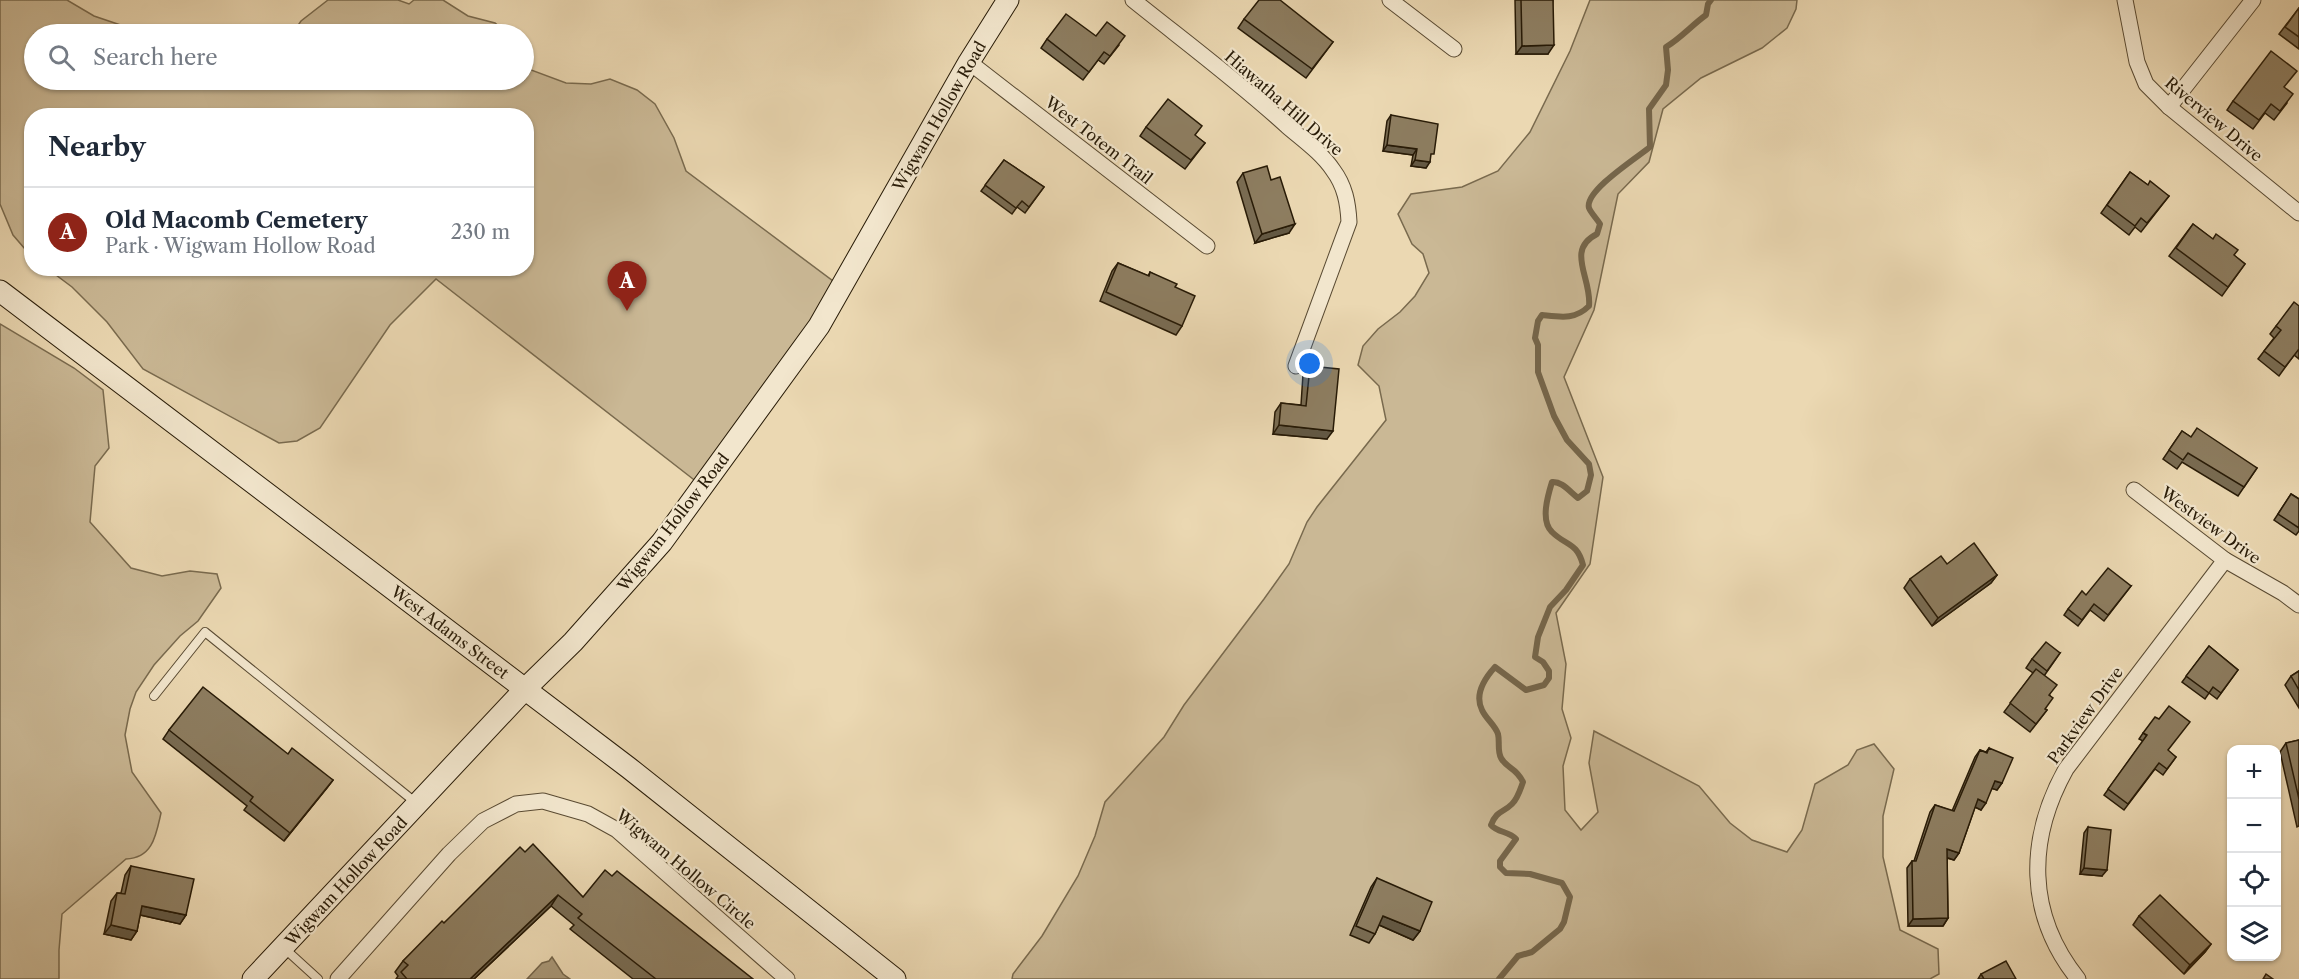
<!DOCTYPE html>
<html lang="en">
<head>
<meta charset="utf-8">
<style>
  body { margin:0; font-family:"Libre Caslon Text",serif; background:#f2f2f3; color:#1f2937 }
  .controls { position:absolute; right:18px; bottom:18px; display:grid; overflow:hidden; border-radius:12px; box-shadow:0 2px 4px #0004 }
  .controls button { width:54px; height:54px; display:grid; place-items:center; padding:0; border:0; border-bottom:2px solid #e0e1e3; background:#fff; color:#1f2937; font:30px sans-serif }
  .you { position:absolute; left:1310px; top:364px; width:21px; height:21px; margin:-15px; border:4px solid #fff; border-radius:50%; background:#1a73e8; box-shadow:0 0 0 9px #1a73e833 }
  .badge { display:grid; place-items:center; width:39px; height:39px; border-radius:50%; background:#8f2418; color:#fff; font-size:20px; font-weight:700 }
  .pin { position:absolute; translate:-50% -50px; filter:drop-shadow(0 2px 3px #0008) }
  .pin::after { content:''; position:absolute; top:32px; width:21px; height:18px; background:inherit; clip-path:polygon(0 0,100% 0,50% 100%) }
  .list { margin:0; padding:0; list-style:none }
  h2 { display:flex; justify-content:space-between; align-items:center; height:78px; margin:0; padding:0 24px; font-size:26px }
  h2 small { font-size:20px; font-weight:400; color:#747a83 }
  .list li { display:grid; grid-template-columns:39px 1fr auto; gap:18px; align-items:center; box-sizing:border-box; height:90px; padding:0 24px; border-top:2px solid #e0e1e3 }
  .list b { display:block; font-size:22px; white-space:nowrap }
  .list p { margin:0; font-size:20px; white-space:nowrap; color:#747a83 }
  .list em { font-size:20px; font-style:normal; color:#747a83 }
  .icon { flex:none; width:33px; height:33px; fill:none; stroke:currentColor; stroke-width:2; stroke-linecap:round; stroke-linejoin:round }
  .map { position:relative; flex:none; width:2299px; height:979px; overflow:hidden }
  .search { position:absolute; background:#fff; box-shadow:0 2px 4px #0004; left:24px; top:24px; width:510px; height:66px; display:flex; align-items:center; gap:15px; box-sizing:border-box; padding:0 21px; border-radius:33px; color:#747a83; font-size:22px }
  .panel { position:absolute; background:#fff; box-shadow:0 2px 4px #0004; left:24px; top:108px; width:510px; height:168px; border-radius:24px }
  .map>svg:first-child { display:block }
</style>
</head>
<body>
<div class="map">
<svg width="2299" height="979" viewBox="0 0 2299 979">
  <rect width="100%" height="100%" fill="#ebd8b2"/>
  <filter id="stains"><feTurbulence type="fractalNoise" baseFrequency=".00333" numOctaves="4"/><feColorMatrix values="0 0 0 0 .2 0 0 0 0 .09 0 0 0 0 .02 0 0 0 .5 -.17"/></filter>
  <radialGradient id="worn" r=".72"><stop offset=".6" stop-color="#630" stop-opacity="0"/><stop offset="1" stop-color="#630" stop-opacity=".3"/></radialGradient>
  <g fill="#cab895" stroke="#796a4e" stroke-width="1.5">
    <path d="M0,0H67L94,16L147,34H34V80H195L200,86L229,88L243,80H524V56L531,70L566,83L591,84L610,79L637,90L655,104L674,138L686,171L841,287L702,486L436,279L390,325L320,428L297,441L279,443L143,369L107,322L72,287L48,269L526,268V116H32L31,256L13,235L0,204Z"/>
    <path d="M328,0H398L409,4L414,0H443L468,16L495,23L508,34H292L301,21Z"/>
    <path d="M1590,0H1797L1796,9L1787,28L1762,48L1701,78L1663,109L1649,162L1618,194L1594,310L1564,377L1603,477L1590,564L1556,613L1566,664L1562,709L1571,738L1563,766L1565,810L1581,830L1598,812L1589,763L1594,731L1699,786L1730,823L1752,840L1787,852L1802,830L1815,784L1848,765L1857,750L1874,744L1894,769L1883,816V857L1900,930L1938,949L1939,974L1930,979H1012L1013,974L1042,936L1078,876L1095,836L1105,802L1164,737L1184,705L1264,599L1289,564L1307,522L1317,507L1386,420L1379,386L1358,365L1363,346L1378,329L1400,312L1415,296L1429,273L1423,254L1412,244L1398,214L1411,194L1462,187L1498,171L1530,132L1570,51Z"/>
    <path d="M0,324L74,368L103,390L109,448L95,466L90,522L131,568L162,576L190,571L217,574L221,588L198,621L180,636L154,665L136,692L130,709L125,735L132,772L161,813C156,835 153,858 126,859L62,914L59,950V979H0Z"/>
  </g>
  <path fill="#a99878" stroke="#75664b" stroke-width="1.5" d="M552,957L563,974L570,979H527L542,963L549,961Z"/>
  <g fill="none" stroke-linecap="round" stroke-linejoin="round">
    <path stroke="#75664b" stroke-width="6" d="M1499,979L1518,956L1532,952L1560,929L1564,922L1570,897L1562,883L1530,874L1506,873L1500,867V861L1516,839C1509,831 1498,833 1491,825C1497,810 1503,813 1512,804C1518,798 1520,790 1523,782C1516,767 1507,769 1501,758C1497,750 1500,742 1498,734C1495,725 1486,719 1482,710C1474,694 1485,678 1495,667L1526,690L1544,685L1549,678V671L1543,662L1535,657L1538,637L1550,607L1566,590L1583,565C1577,542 1566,546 1552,532C1540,521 1548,495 1552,482C1562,481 1570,492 1578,498L1587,491L1591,475L1589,464L1567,440L1554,416L1538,372V345L1535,338L1538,321L1542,315C1561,317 1575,320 1589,306C1592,278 1565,250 1597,234L1600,224C1597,219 1591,213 1589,208C1584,191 1638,157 1650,147L1649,109L1666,85L1668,70L1666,47C1681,38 1692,25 1706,15L1708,4L1711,0"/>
    <g stroke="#594a32" stroke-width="10">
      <g id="lane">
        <path d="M154,696L205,632L415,802"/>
        <path d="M284,948L318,979"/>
      </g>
    </g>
    <g stroke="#594a32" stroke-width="17">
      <g id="street">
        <path d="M1133,0C1184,41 1238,81 1287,126C1302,139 1322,153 1333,170C1345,186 1348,203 1349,222L1296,366"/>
        <path d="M1390,0L1454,49"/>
        <path d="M2125,0L2137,62L2146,84L2169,107L2299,213"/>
        <path d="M969,62L1207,246"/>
        <path d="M2169,107L2253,0"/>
        <path d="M2134,490L2225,560L2283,593L2299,605"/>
        <path d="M338,979L449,854L483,821L516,804L543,801L588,814L617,830L787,979"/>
        <path d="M2078,979C2026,914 2027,839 2066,769L2225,560"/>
      </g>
    </g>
    <g stroke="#281b07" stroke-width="23">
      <g id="secondary">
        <path d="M0,291L629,768L895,979"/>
        <path d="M253,979L525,689L573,642L662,542L819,326L969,62L1008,0"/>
      </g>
    </g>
    <use href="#lane" stroke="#f2e6cd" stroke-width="8"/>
    <use href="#street" stroke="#f2e6cd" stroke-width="15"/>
    <use href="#secondary" stroke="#f2e6cd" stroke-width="21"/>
  </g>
  <g fill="#796c53" stroke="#281b07" stroke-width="1.5">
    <path d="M1515,0H1553L1548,54H1516Z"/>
    <path d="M2299,8V49L2279,34Z"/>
    <path d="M1244,19L1333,42L1306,78L1238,28Z"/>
    <path d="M1096,36L1119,45L1104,64L1098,60L1083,80L1041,48L1047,39Z"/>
    <path d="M2284,87L2287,103L2274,120L2265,113L2253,129L2227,110L2233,101Z"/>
    <path d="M1391,115L1430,160L1426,168L1411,166L1413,155L1383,151L1387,121Z"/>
    <path d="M1146,127L1195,136L1205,143L1185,169L1140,136Z"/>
    <path d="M1004,160L1044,187L1025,213L1017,207L1012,214L981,191Z"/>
    <path d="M2130,172L2148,185L2169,196L2141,232L2135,227L2129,235L2101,213Z"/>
    <path d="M1243,173L1271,180L1289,233L1255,243L1237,182Z"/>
    <path d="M2193,224L2245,264L2222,296L2169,256Z"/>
    <path d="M1118,263L1148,276L1150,272L1175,287L1182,326L1176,335L1100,301L1112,271Z"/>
    <path d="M2299,306V359L2294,355L2279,376L2258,359L2274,338L2270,334L2276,326Z"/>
    <path d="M1310,366L1327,439L1273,434L1275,412L1281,403L1301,405L1303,374Z"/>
    <path d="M2182,431L2191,437L2257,468L2238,496L2182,462L2177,469L2163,459Z"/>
    <path d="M2291,494L2299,499V531L2296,535L2274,520Z"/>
    <path d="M1947,564L1997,575L1991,583L1932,626L1904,588L1910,579Z"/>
    <path d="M2131,586L2104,621L2090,610L2078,626L2064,615L2068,609L2086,595Z"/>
    <path d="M2209,646L2238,670L2217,699L2209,693L2205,699L2182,682Z"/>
    <path d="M2060,653L2044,676L2050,696L2045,709L2047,710L2030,732L2004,712L2033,673L2026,668L2032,659Z"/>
    <path d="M2299,671V708L2285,685L2291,676Z"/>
    <path d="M169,730L288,754L333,780L284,841L244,810L247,806L163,739Z"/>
    <path d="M2143,733L2176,757L2163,775L2155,769L2124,810L2104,795L2143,741L2139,739Z"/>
    <path d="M2299,740V826L2297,827L2280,752L2286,743Z"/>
    <path d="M1989,748L2002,783L1997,790L1992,788L1981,810L1975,807L1959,853L1954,860L1947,858L1948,918L1943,926H1908L1907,868L1912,861H1914L1930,812L1935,805L1952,811L1975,757L1980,750L1986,752Z"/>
    <path d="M2088,827L2102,876L2080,874L2084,833Z"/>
    <path d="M525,852L583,897L753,979H633L570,929L574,925L551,906L474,979H396L398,976L395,972L403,961L444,923Z"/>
    <path d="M131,866L186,915L180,924L140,915L137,931L131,940L104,934L111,901L117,893H121L125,875Z"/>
    <path d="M1377,878L1420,931L1413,940L1379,925L1375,934L1369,943L1350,935L1371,887Z"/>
    <path d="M2139,916L2211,944L2205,952L2184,974L2133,925Z"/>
    <path d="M1981,974L2016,979H1978Z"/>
  </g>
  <g fill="#635843" stroke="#281b07" stroke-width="1.5">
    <path d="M1554,45L1548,54H1516L1522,46Z"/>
    <path d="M1387,145L1417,149L1413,155L1383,151Z"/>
    <path d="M1415,160L1430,162L1426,168L1411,166Z"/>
    <path d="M1295,224L1289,233L1255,243L1262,234Z"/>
    <path d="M1279,425L1333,431L1327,439L1273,434Z"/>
    <path d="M1997,575L1991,583L1932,626L1938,618Z"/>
    <path d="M333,780L327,788L284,841L290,833Z"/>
    <path d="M1995,781L2002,783L1997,790L1990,788Z"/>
    <path d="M1978,799L1986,803L1981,810L1973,806Z"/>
    <path d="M1947,849L1959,853L1954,860L1942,856Z"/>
    <path d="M2084,868L2107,870L2102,876L2080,874Z"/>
    <path d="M558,895L551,906L474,979H470Z"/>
    <path d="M142,906L186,915L180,924L136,914Z"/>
    <path d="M1383,916L1420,931L1413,940L1377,924Z"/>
    <path d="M1948,918L1943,926H1908L1913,919Z"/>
    <path d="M111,925L137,931L131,940L104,934Z"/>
    <path d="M2211,944L2205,952L2184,974L2190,965Z"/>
  </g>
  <g fill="#8d7d60" stroke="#281b07" stroke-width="1.5">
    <path d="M1259,0H1280L1333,42L1312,69L1244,19Z"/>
    <path d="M1521,0H1553L1554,45L1522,46Z"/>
    <path d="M2299,8V37L2285,27Z"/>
    <path d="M1066,14L1096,36L1107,22L1125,36L1110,56L1104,52L1089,72L1047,39Z"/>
    <path d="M2271,51L2297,71L2284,87L2293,94L2280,111L2271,104L2259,120L2233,101Z"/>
    <path d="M1168,99L1202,126L1195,135L1205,143L1191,160L1146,127Z"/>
    <path d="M1391,115L1438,124L1434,154H1431L1430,162L1415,160L1417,149L1387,145Z"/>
    <path d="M1004,160L1044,187L1029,207L1022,201L1016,208L985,185Z"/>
    <path d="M1267,166L1271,180L1280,177L1295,224L1262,234L1243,173Z"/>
    <path d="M2130,172L2148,185L2150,181L2169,196L2147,223L2141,218L2135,226L2107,205Z"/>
    <path d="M2193,224L2213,239L2216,234L2238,250L2234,255L2245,264L2228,287L2176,248Z"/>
    <path d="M1118,263L1149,276L1150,272L1177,284L1175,287L1195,296L1182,326L1106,292Z"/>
    <path d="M2294,302L2299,306V349L2285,367L2264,351L2281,330L2276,326Z"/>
    <path d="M1310,366L1339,369L1333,431L1279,425L1281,403L1306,406Z"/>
    <path d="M2197,428L2257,468L2244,487L2188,453L2183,460L2169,450L2182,431L2191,437Z"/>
    <path d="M2291,494L2299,499V528L2278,514Z"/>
    <path d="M1974,543L1997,575L1938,618L1910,579L1941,556L1947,564Z"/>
    <path d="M2108,568L2131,586L2108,615L2094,604L2082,620L2068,609L2082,591L2086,595Z"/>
    <path d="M2046,642L2060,653L2047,671L2032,659Z"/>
    <path d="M2209,646L2238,670L2221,693L2213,687L2209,693L2186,676Z"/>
    <path d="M2036,669L2057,685L2049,695L2053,698L2045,709L2047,710L2036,724L2010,703Z"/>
    <path d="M2299,671V690L2291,676Z"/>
    <path d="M203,687L288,754L292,748L333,780L290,833L250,801L253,797L169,730Z"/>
    <path d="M2169,706L2190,722L2168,750L2176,757L2167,769L2159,763L2128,804L2108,789L2147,735L2143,733L2155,717L2159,719Z"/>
    <path d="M2299,740V799L2286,743Z"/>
    <path d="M1989,748L2013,758L2002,783L1995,781L1986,803L1978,799L1959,853L1947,849L1948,918L1913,919L1912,861H1916L1935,805L1954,811L1980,750L1987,753Z"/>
    <path d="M2088,827L2111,830L2107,870L2084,868Z"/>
    <path d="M533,844L583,897L605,870L612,876L617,871L753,979H656L578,918L582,914L558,895L470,979H407L401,972L408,965L403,961L442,921L444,923L520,847L525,852Z"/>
    <path d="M131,866L194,879L186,915L142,906L137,931L111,925L117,893L125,894Z"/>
    <path d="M1377,878L1432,902L1420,931L1383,916L1375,934L1356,926Z"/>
    <path d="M2160,895L2211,944L2190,965L2139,916Z"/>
    <path d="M2006,961L2016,979H1984L1981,974Z"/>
    <path d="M2266,974L2273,979H2263Z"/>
  </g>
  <g text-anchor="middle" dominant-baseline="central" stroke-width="4.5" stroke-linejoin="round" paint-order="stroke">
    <g font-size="16" fill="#281b07" stroke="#f2e6cd">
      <text transform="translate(1284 103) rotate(41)">Hiawatha Hill Drive</text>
      <text transform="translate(939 116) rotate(-60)">Wigwam Hollow Road</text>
      <text transform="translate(2214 119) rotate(40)">Riverview Drive</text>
      <text transform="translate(1099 140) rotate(38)">West Totem Trail</text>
      <text transform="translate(673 522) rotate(-52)">Wigwam Hollow Road</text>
      <text transform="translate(2211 525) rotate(36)">Westview Drive</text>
      <text transform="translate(450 632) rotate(37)">West Adams Street</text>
      <text transform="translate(2085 715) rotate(-54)">Parkview Drive</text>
      <text transform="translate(686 869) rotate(40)">Wigwam Hollow Circle</text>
      <text transform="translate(346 881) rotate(-47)">Wigwam Hollow Road</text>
    </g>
  </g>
  <rect width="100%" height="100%" filter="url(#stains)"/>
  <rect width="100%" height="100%" fill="url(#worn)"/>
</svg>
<div class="controls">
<button>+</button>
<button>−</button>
<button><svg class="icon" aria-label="locate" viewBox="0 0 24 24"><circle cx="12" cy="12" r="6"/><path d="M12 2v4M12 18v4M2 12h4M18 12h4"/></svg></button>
<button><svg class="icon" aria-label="layers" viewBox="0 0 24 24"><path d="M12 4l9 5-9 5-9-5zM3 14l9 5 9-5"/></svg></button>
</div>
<div class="you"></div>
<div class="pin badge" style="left:627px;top:311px">A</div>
<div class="search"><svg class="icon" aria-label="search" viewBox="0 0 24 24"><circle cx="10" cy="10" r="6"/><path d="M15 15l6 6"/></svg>Search here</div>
<section class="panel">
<h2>Nearby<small></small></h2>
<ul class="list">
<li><span class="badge">A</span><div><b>Old Macomb Cemetery</b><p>Park · Wigwam Hollow Road</p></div><em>230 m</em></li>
</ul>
</section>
</div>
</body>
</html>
